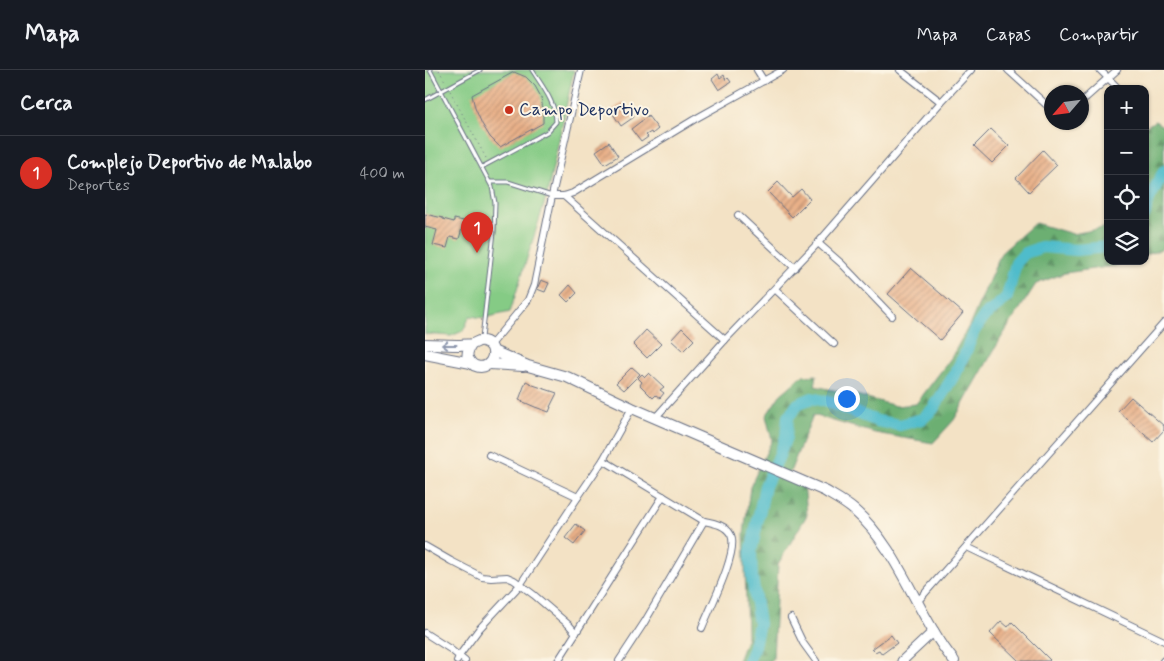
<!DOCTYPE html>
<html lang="es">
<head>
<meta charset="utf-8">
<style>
  body { margin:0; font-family:Mynerve,sans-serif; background:#20242c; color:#f1f3f6 }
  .controls { position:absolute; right:15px; top:15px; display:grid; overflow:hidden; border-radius:10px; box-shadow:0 1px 4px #0004 }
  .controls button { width:45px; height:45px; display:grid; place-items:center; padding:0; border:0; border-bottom:1px solid #363941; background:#171b24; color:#f1f3f6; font:25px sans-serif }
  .compass { position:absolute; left:619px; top:15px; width:45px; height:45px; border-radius:50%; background:#171b24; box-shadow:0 1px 4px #0004; rotate:242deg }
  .you { position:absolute; left:421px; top:328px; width:18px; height:18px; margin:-12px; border:4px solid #fff; border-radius:50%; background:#1a73e8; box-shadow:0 0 0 8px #1a73e833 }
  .badge { display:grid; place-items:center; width:32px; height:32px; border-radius:50%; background:#d93025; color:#fff; font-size:16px; font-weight:700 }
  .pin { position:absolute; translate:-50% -41px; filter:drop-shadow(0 1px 2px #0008) }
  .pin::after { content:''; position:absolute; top:26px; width:18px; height:15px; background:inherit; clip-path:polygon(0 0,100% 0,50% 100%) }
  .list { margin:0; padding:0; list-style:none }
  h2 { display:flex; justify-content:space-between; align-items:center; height:65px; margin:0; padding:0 20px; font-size:21px }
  h2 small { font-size:16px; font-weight:400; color:#9ea1a6 }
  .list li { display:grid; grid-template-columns:32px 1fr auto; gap:15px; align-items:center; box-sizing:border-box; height:75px; padding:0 20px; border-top:1px solid #363941 }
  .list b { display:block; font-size:19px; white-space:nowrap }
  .list p { margin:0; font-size:16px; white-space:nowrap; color:#9ea1a6 }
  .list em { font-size:16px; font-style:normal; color:#9ea1a6 }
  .icon { flex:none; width:28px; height:28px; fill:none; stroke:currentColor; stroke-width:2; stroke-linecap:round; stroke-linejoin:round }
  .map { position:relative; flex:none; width:739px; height:591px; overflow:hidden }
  header { display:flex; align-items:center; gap:30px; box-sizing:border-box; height:70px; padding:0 25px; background:#171b24; border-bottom:1px solid #363941 }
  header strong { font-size:24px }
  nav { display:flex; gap:28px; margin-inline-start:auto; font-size:18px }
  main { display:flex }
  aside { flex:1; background:#171b24 }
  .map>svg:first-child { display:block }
</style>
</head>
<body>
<header>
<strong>Mapa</strong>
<nav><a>Mapa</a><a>Capas</a><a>Compartir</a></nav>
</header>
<main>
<aside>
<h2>Cerca<small></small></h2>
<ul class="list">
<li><span class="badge">1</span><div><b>Complejo Deportivo de Malabo</b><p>Deportes</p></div><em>400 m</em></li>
</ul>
</aside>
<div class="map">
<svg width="739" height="591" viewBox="0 0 739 591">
  <defs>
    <pattern id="forest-firs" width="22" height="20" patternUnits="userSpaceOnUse" patternTransform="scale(1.25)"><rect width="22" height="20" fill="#6caf72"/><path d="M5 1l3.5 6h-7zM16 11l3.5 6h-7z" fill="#588f61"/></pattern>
    <pattern id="building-hatch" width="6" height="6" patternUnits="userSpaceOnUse" patternTransform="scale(1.25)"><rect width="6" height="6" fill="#e9b088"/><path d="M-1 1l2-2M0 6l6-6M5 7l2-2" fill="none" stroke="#bc9072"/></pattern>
  </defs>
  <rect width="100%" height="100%" fill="#fcf5e5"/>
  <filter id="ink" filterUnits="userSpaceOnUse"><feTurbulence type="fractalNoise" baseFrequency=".02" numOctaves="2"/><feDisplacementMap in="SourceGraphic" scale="10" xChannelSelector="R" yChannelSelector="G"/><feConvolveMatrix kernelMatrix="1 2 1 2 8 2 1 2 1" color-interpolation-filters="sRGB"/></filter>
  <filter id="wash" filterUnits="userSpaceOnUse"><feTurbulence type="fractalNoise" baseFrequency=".0096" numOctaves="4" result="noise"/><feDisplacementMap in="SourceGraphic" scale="20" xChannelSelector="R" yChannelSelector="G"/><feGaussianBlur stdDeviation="1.12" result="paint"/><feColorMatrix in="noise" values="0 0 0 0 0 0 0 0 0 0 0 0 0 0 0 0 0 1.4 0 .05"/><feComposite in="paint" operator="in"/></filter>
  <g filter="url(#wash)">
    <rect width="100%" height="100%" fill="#f3e2c5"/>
    <path fill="#85cb85" stroke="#507d72" d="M0,0H149L122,125L85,242L59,248L45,246L38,261L26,266L0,264Z"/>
    <g fill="url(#forest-firs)" stroke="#446f68">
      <path d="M730,51L739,57V174L736,180L720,185V57Z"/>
      <path d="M610,153L648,164L683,157V191H704L690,196L640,203L611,214L576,268L529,350L508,373L450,363L388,345L363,407L379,412L382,445L353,494L348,588L346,591H313L322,567L319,463L325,417L347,370L341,346L355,325L377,306L392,305L390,316L428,324L471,336L491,334L526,288L545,254L576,183Z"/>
    </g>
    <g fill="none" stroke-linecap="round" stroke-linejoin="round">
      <g stroke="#50bccb" stroke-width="12">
        <path d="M720,144L722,133L739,101"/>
        <path d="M323,591L328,580L334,554L327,507L326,482L340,416L354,386L361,367L363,347L373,334L387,328L406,333L452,351L475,355L497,349L508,339L528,307L540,284L549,261L560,245L570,238L582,227L591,193L600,183L617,177L651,180L683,177"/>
      </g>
    </g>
    <g id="blocks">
      <g fill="url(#building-hatch)">
        <path d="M89,2L101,7L110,16L116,27L118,41V53L75,77L65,67L57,54L50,38L47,25Z"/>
        <path d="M293,4L295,8L299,5L301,10L303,8L306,12L294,20L287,9Z"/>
        <path d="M198,32L209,47L196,56L186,41Z"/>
        <path d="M223,46L233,59L227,64L226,62L221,65L223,67L216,72L206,59Z"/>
        <path d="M566,59L584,76L567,93L549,76Z"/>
        <path d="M184,72L193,86L180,94L171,81Z"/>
        <path d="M618,80L632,95L604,122L591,108Z"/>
        <path d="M353,112L367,127L376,119L385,129L367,147L343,122Z"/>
        <path d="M0,144L18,148V149L29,152V149L39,151L34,169L25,167L22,178L8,175L12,160L0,157Z"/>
        <path d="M486,198L538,243L515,270L463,224Z"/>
        <path d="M116,210L124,213L120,222L112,219Z"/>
        <path d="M145,215L152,223L143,232L136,225Z"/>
        <path d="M257,258L269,270L258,281L246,270Z"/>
        <path d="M221,260L236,274L222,288L208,274Z"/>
        <path d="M207,297L215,304L199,320L191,313Z"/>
        <path d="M224,303L239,317L235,320L239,323L235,328L231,325L228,328L215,315L217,312L213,308L217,304L220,307Z"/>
        <path d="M101,311L105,313V314L132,323L125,337H126L124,342L110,337L94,330Z"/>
        <path d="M706,327L739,356V360L728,372L693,341Z"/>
        <path d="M151,454L160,461L149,475L140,468Z"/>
        <path d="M576,551L583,557L587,552L625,590L624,591H594L565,563Z"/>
        <path d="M466,565L472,573L457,584L454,580L450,582L447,579Z"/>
      </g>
    </g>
  </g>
  <g filter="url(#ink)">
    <use href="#blocks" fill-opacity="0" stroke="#676e82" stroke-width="1"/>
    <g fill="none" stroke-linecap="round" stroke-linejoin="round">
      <g stroke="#676e82" stroke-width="5">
        <g id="lane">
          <path d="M5,0L67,117L70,133L69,162L57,268"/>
          <path d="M0,30L55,0"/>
          <path d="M57,97L122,62L131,52C131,33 117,16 107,0"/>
          <path d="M65,112H83L127,126"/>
        </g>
      </g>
      <g stroke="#676e82" stroke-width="8">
        <g id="street">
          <path d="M332,0L339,11"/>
          <path d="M475,0L516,32"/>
          <path d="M583,0L626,39"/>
          <path d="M675,0L694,19"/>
          <path d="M656,32L692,0"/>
          <path d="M127,126H139L148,123L270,49L358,0"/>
          <path d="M139,126L300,270"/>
          <path d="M313,145L370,198"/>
          <path d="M393,173L417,194L467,246"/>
          <path d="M350,219L409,274"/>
          <path d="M65,276L103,230L109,215L127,126L156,0"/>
          <path d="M230,348L300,270L393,173L516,32L546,0"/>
          <path d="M64,385L153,427"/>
          <path d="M178,390L279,451C289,453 301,455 306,465C314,482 284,540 277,558"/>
          <path d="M0,476L26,491L57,507L66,508L82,507L89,510L109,525L144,555L151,563"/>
          <path d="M542,477L739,571"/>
          <path d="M493,531L739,253"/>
          <path d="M366,548L378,573L391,591"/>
          <path d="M0,563L25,579L40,591"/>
          <path d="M32,591L34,586L54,559L95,515L153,427L178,390L207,338"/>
          <path d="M133,591L238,426"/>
          <path d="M194,591L219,553L279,451"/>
          <path d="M738,591L739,590"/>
        </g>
      </g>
      <g stroke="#676e82" stroke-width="11">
        <path id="secondary" d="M477,591L509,561"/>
      </g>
      <g stroke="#676e82" stroke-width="12">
        <g id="primary">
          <path d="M0,274C12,274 23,275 35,275C39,274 44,275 47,274C51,273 53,270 58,271C76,275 68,302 51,296C47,295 45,292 43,288C41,283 44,278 47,274"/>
          <path d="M68,281L103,296L142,307L207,338L400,421C410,427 420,432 429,440C475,480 491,544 529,591"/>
          <path d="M0,284L46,293"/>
          <path d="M64,294L98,296"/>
        </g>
      </g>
      <g stroke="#676e82" stroke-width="1" stroke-dasharray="1 4" stroke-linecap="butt">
        <path d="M14,0L21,13"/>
        <path d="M25,21L61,88"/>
      </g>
      <use href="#lane" stroke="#fff" stroke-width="3"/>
      <use href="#street" stroke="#fff" stroke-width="6"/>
      <use href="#secondary" stroke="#fff" stroke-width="9"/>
      <use href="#primary" stroke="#fff" stroke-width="10"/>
    </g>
    <defs><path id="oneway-shaft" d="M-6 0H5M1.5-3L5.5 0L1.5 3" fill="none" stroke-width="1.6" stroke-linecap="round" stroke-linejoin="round" transform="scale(1.25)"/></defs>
    <use stroke="#8d97ae" href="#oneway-shaft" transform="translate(24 275) rotate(-180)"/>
  </g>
  <circle fill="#c8321e" stroke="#fcf5e5" stroke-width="2" cx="84" cy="40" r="5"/>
  <g text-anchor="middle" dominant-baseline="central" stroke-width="4" stroke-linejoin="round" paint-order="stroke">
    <g font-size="18" fill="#1b2f5e" stroke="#fcf5e5" text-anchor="start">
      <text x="94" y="40">Campo Deportivo</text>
    </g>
  </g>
</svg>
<div class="controls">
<button>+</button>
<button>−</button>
<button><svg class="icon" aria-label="locate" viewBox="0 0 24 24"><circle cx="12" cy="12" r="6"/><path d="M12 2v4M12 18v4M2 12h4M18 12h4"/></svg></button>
<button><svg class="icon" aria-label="layers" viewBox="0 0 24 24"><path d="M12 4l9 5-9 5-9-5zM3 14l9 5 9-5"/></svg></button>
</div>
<svg class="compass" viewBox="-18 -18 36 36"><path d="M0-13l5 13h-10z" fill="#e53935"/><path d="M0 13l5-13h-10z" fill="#9ea1a6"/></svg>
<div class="you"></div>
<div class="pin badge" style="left:52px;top:183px">1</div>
</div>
</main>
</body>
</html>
